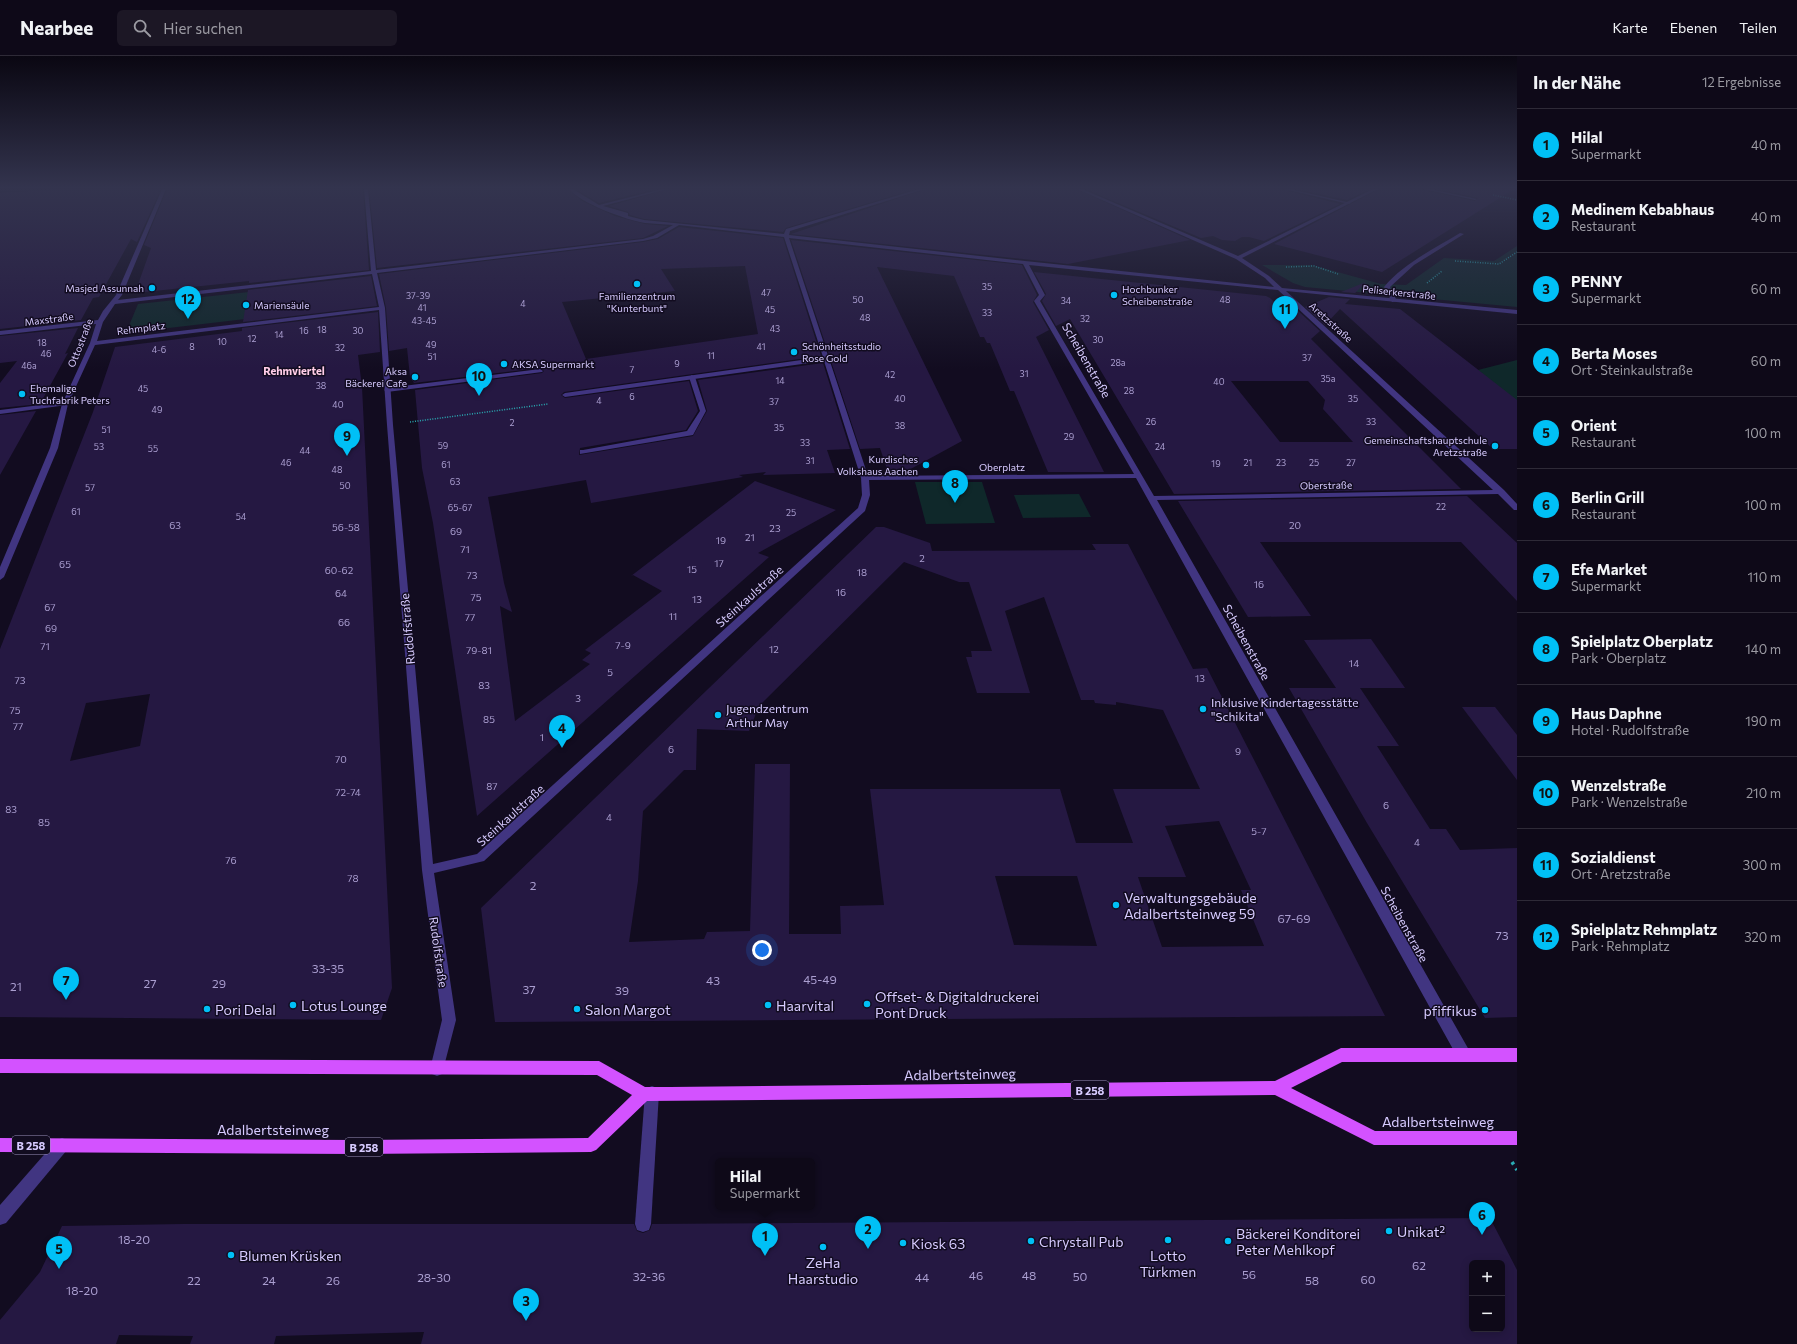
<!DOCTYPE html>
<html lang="de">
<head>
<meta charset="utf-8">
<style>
  body { margin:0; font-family:Commissioner,sans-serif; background:#1c1725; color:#f1f3f6 }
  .controls { position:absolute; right:12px; bottom:12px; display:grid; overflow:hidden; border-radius:6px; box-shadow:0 2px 10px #0003 }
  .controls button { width:36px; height:36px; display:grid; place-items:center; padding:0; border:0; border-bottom:1px solid #2e2a37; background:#0e0918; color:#f1f3f6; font:20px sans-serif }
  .you { position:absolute; left:762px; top:894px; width:14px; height:14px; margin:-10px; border:3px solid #fff; border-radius:50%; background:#1a73e8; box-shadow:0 0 0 6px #1a73e833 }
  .badge { display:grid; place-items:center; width:26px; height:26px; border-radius:50%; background:#00c0f6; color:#111; font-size:13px; font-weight:700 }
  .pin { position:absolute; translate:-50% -33px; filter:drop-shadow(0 1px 2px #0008) }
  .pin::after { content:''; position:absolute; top:21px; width:14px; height:12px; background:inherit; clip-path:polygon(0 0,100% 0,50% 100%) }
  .popup { position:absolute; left:715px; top:1102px; width:100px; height:52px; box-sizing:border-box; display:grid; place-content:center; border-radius:6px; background:#0e0918; filter:drop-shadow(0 1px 3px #0005); font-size:13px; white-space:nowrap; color:#9b9aa2 }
  .popup b { font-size:15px; color:#f1f3f6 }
  .popup::after { content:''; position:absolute; left:50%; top:100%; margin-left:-8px; border:8px solid transparent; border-top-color:#0e0918 }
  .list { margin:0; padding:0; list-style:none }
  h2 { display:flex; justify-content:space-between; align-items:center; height:52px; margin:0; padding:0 16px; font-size:17px }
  h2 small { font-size:13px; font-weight:400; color:#9b9aa2 }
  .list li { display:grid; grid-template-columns:26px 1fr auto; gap:12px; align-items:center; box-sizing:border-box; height:72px; padding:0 16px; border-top:1px solid #2e2a37 }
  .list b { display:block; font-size:15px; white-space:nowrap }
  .list p { margin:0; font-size:13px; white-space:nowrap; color:#9b9aa2 }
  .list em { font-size:13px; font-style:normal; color:#9b9aa2 }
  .icon { flex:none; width:22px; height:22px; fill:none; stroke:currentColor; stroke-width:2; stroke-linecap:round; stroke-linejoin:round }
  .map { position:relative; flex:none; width:1517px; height:1288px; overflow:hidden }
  header { display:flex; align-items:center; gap:24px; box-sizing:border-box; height:56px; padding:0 20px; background:#0e0918; border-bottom:1px solid #2e2a37 }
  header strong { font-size:19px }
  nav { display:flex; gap:22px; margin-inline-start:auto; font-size:14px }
  .search { width:280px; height:36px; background:#1c1725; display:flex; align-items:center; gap:10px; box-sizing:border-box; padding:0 14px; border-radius:6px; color:#9b9aa2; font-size:15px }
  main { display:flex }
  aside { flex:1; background:#0e0918 }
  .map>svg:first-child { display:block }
</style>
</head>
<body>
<header>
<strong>Nearbee</strong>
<div class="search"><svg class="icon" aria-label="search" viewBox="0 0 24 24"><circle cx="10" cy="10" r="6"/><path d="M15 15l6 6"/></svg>Hier suchen</div>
<nav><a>Karte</a><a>Ebenen</a><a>Teilen</a></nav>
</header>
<main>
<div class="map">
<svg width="1517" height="1288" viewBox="0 0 1517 1288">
  <rect width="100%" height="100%" fill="#120c20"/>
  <g fill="#0f282a">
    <path d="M1517,190V251L1305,231L1293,227L1262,209H1312L1381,228L1406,229L1444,202L1494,205Z"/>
    <path d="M358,224L363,249L126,277L138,248Z"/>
    <path d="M1517,304V349L1478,314Z"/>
    <path d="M915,426H982L995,467L926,468Z"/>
    <path d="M1079,438L1091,461L1023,462L1014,439Z"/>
  </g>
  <g fill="#251842" fill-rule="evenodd">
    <path d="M58,133H161L137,186L131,183L99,241L93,242L81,264L0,273V137Z"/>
    <path d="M167,133H363L369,214L249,227V225L135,237L151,192L144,189Z"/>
    <path d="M369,133H568L582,145L615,160L645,168L668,170L643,182L377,212Z"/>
    <path d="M575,133H657L599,147Z"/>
    <path d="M669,133H915L786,172L783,176L644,163L630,159L628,156L609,150Z"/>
    <path d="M926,133H1076L1190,184L1068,208L791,178Z"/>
    <path d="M1085,133H1283L1284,134L1340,148L1264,185L1249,181H1242L1235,185L1222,184L1213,180L1201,182Z"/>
    <path d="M1295,133H1370L1347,144Z"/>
    <path d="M1379,133H1422L1423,134L1475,145L1478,142L1436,133H1514L1382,216L1274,188Z"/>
    <path d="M679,171L783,182L821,300L564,336L561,339L565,342L689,325L698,355L686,374L580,392L579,399L693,380L707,355L698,324L823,307L850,393L827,394L835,417L763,419L766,416L739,419L743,421L591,447L586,424L488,441L504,527L512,556L500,550L515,665L590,608L582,604L591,597L585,594L662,535L633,519L631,520L755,425L836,454L758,497L769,501L477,760L433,467L422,412L415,334L542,317L544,315L540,312L414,327L410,321L407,292L389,295L386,252L379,218L643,186L658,183ZM745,210L758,278L586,303L562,246L675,235L661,213Z"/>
    <path d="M791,184L1022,209L1037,239L1033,246L1049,274L1036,281L1104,416H1048L1014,335H1010L990,287H987L984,281H980L954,220L877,211L962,385L905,416H888L880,392L860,393Z"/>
    <path d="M1034,216L1266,240L1270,242L1287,258L1297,254L1320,275L1311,283L1461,433L1174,438L1070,263L1056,270L1042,245L1046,238ZM1231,325H1308L1325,344L1323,353L1353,386H1280Z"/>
    <path d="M371,220L377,250L243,266L248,234Z"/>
    <path d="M1366,226L1355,237L1341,236Z"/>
    <path d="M1329,241L1350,243L1345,248L1400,253L1517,344V393H1493L1340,253L1325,269L1305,251Z"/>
    <path d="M378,256L380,296L358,299L362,331L392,932L381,964L0,961V593L93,356L115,291L242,275V272ZM150,638L140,690L70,705L86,647Z"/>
    <path d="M78,272L65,298L68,297L40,348L0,352V327L17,305L0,307V280Z"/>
    <path d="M36,355L0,419V359Z"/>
    <path d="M1467,440L1517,487V545L1461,486H1260L1311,560L1248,561L1178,445Z"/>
    <path d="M876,471H884L930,487L932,495L1096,494L1092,488H1128L1193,613L1207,612L1385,960L495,966L481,852ZM904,506L959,526H969L992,595H971L972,601H966L977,637H1030L1005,555L1044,541L1081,644H1094L1095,647L1116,649V646L1163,654L1200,733H1113L1133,787H1076L1060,733H870L884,849L840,850L841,878H789L790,708H755L750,875L707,876L704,883L629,886L638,825L643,755L684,714H696L697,673L749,675L759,650ZM1219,765L1251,834H1241L1264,890L1162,891L1138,821H1186L1165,770ZM995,820H1077L1097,890L1014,889Z"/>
    <path d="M1371,583L1405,632H1336L1304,584Z"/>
    <path d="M1289,632H1360L1399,690H1377L1430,773H1446L1460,794L1517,792V961L1485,962L1367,767Z"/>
    <path d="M1462,651H1495L1517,679V724Z"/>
    <path d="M1490,1162L1517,1214V1288H421L424,1276L276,1280L274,1288H190L193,1280L119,1279L116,1288H0V1264L40,1216L62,1170L183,1168H634L637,1175L643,1177L650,1174L652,1168ZM1472,1207H1502V1273H1472Z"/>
  </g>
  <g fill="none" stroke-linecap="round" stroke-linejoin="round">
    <g stroke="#2aacb4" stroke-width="1.5" stroke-dasharray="1 1.5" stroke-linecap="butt">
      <path d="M1493,139L1517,144"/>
      <path d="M1455,205L1499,208L1517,196"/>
      <path d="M1286,211L1314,210L1338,218"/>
      <path d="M1427,227L1442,215"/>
      <path d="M410,366L548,348"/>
    </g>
    <path stroke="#2aacb4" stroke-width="3.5" stroke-dasharray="3 4.5" stroke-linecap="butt" d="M1512,1106L1517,1114"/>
    <g fill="#413581" fill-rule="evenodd">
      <path d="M1284,133H1290L1351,147L1349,148Z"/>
      <path d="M1423,133H1430L1477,143L1475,144Z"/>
      <path d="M1460,177L1464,178L1414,209L1390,231L1397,245L1392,246L1384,231C1404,207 1434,193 1460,177Z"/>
      <path d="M540,313L543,315L542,316L387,336L384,334L387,332Z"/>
      <path d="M692,319L695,321L706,355L693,379L580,398V394H583L687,375L700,355L689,321Z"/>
      <path d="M65,346L68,348L67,349L0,358V354Z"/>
      <path d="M652,1030L657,1032L659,1037L651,1168L649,1174L643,1176L637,1174L635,1168L645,1037L647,1032Z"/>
    </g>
    <g fill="#413581" fill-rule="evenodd">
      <path d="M162,133H166L122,239L118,244L371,215L364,133H368L376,214L643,183L653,180L673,169C664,168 654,168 645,167C626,164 580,147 569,133H573L599,149L662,133H668L603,150L628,157V160L644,164L784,178L786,173L919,133H925L790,175L789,179L1025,205L1274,231L1265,222L1236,203L1077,133H1082L1238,200L1373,133H1378L1242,202L1269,220L1282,232L1517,254V258L1286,235L1504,434L1517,448V454H1514L1498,438L1157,444L1469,994L1471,999L1469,1004L1464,1006L1459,1004L1136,422L869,424L870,439L865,455L484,805L434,817L456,964L442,1018L437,1020L432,1018L430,1013L442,964L422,814L387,369L379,254L95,289L68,348L58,392L4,521L0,524V511L50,392L62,348L90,287L96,268L0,279V275L98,264L103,255L116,239ZM679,169L784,181L823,301L565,337L562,339L565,341L824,305L861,422L862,439L858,452L477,798L433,808L393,369L385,252L377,217L643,185L657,182ZM789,182L1023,208L1039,239L1034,245L1134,418L868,420ZM1029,209L1278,234L1493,434L1154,440L1040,245L1045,239ZM372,218L379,251L97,285L103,266L115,248Z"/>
      <path d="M62,1082L67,1084L69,1089L67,1094L6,1167L0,1169V1149L57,1084Z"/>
    </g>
    <path fill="#d352ff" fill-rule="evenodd" d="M1341,992H1517V1006H1342L1291,1032L1375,1075H1517V1089H1374L1275,1039L647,1045L596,1094L591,1096L356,1098L0,1096V1082L356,1084L588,1082L632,1039L597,1019L0,1017V1003L599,1005L645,1031H670L1275,1025Z"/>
  </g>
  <linearGradient id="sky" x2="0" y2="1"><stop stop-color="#0a0712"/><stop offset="0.42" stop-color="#33344e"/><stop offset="1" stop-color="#33344e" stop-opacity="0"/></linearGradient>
  <rect width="1517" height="313" fill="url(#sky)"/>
  <g fill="#00c0f6" stroke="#120c20" stroke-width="1.5">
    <circle cx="637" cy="228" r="4"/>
    <circle cx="152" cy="232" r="4"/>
    <circle cx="1114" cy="239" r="4"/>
    <circle cx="246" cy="249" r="4"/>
    <circle cx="794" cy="296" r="4"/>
    <circle cx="504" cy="308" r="4"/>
    <circle cx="415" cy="321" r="4"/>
    <circle cx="22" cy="338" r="4"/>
    <circle cx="1495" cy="390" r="4"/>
    <circle cx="926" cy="409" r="4"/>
    <circle cx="1203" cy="653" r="4"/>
    <circle cx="718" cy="659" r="4"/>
    <circle cx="1116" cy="849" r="4"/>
    <circle cx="867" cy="948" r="4"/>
    <circle cx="293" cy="949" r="4"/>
    <circle cx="768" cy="949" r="4"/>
    <circle cx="207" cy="953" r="4"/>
    <circle cx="577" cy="953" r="4"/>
    <circle cx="1485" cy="954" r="4"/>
    <circle cx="1389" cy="1175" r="4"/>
    <circle cx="1168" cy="1184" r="4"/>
    <circle cx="1031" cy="1185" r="4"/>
    <circle cx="1228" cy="1185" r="4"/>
    <circle cx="903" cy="1187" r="4"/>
    <circle cx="823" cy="1191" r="4"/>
    <circle cx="231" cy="1199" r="4"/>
  </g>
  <g text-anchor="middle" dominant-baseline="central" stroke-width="3" stroke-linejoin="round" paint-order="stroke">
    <g font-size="9" fill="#aa9ed0">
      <text x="987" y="230">35</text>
      <text x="766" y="236">47</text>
      <text x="418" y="239">37-39</text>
      <text x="858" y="243">50</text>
      <text x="1225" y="243">48</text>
      <text x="1066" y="244">34</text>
      <text x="523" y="247">4</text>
      <text x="422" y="251">41</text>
      <text x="770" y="253">45</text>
      <text x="987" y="256">33</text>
      <text x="865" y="261">48</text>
      <text x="1085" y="262">32</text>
      <text x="424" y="264">43-45</text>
      <text x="775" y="272">43</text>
      <text x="322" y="273">18</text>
      <text x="304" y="274">16</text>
      <text x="358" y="274">30</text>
      <text x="279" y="278">14</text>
      <text x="252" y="282">12</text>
      <text x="1098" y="283">30</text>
      <text x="222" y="285">10</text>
      <text x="42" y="286">18</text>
      <text x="431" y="288">49</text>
      <text x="192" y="290">8</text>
      <text x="761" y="290">41</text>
      <text x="340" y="291">32</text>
      <text x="159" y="293">4-6</text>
      <text x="46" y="297">46</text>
      <text x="711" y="299">11</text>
      <text x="432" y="300">51</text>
      <text x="1307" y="301">37</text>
      <text x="1118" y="306">28a</text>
      <text x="677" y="307">9</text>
      <text x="29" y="309">46a</text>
      <text x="632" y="313">7</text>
      <text x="1024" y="317">31</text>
      <text x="890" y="318">42</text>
      <text x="1328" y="322">35a</text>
      <text x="780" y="324">14</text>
      <text x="1219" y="325">40</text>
      <text x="321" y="329">38</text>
      <text x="143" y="332">45</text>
      <text x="1129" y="334">28</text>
      <text x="632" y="340">6</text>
      <text x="900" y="342">40</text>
      <text x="1353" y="342">35</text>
      <text x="599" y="344">4</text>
      <text x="774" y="345">37</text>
      <text x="338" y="348">40</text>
      <text x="157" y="353">49</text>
      <text x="1151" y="365">26</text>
      <text x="1371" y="365">33</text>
      <text x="512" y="366">2</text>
      <text x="900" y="369">38</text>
      <text x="779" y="371">35</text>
      <text x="106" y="373">51</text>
      <text x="1069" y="380">29</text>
      <text x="805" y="386">33</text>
      <text x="443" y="389">59</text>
      <text x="99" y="390">53</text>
      <text x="1160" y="390">24</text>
      <text x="153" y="392">55</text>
      <text x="305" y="394">44</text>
      <text x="810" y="404">31</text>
      <text x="286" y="406">46</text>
      <text x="1248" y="406">21</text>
      <text x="1281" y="406">23</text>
      <text x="1314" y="406">25</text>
      <text x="1351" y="406">27</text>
      <text x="1216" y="407">19</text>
      <text x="446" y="408">61</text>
      <text x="337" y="413">48</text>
      <text x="455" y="425">63</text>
      <text x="345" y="429">50</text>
      <text x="90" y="431">57</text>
      <text x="1441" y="450">22</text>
      <text x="460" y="451">65-67</text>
      <text x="76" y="455">61</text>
      <text x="791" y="456">25</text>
      <text x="241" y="460">54</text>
    </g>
    <g font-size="10" fill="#d7cbff" stroke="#120c20" text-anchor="start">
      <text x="144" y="232" text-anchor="end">Masjed Assunnah</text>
      <text x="1122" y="233">Hochbunker<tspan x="1122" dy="12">Scheibenstraße</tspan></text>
      <text x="637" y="240" text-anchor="middle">Familienzentrum<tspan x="637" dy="12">"Kunterbunt"</tspan></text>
      <text x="254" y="249">Mariensäule</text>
      <text x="802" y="290">Schönheitsstudio<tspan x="802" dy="12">Rose Gold</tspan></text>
      <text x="512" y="308">AKSA Supermarkt</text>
      <text x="407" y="315" text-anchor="end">Aksa<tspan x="407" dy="12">Bäckerei Cafe</tspan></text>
      <text x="30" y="332">Ehemalige<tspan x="30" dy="12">Tuchfabrik Peters</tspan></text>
      <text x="1487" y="384" text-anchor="end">Gemeinschaftshauptschule<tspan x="1487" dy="12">Aretzstraße</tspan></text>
      <text x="918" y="403" text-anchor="end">Kurdisches<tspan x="918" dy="12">Volkshaus Aachen</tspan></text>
    </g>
    <g font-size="10" fill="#d7cbff" stroke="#120c20">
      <text transform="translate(1399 236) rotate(6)">Peliserkerstraße</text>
      <text transform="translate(49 263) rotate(-7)">Maxstraße</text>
      <text transform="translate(1331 266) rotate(42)">Aretzstraße</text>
      <text transform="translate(141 272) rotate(-7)">Rehmplatz</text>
      <text transform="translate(80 287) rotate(-68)">Ottostraße</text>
      <text x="1002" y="411">Oberplatz</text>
      <text transform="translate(1326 429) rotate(-1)">Oberstraße</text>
    </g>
    <g font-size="10" fill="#aa9ed0">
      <text x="175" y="469">63</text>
      <text x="1295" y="469">20</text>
      <text x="346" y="471">56-58</text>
      <text x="775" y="472">23</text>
      <text x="456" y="475">69</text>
      <text x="750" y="481">21</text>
      <text x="721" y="484">19</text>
      <text x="465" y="493">71</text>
      <text x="922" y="502">2</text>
      <text x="719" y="507">17</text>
      <text x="65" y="508">65</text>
      <text x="692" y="513">15</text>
      <text x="339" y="514">60-62</text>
      <text x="862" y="516">18</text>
      <text x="472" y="519">73</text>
      <text x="1259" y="528">16</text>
      <text x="841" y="536">16</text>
      <text x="341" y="537">64</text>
      <text x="476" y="541">75</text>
      <text x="697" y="543">13</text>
      <text x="50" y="551">67</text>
      <text x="673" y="560">11</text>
      <text x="470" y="561">77</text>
      <text x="344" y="566">66</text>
      <text x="51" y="572">69</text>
      <text x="623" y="589">7-9</text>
      <text x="45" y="590">71</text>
      <text x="774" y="593">12</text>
      <text x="479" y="594">79-81</text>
      <text x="1354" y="607">14</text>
      <text x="610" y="616">5</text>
      <text x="1200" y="622">13</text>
      <text x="20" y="624">73</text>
      <text x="484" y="629">83</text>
      <text x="578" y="642">3</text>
      <text x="15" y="654">75</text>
      <text x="489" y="663">85</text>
      <text x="18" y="670">77</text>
      <text x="542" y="681">1</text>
      <text x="671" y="693">6</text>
      <text x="1238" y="695">9</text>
      <text x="341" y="703">70</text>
      <text x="492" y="730">87</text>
      <text x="348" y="736">72-74</text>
      <text x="1386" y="749">6</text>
      <text x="11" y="753">83</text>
      <text x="609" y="761">4</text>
      <text x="44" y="766">85</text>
      <text x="1259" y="775">5-7</text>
      <text x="1417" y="786">4</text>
      <text x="231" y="804">76</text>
      <text x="353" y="822">78</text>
    </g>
    <g font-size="11" font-weight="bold" fill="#ffcde7" stroke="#120c20">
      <text x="294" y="314">Rehmviertel</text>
    </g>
    <g fill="#120c20" stroke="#9c92bc" stroke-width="1">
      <rect x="1071" y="1025" width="38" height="18" rx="3"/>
      <rect x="12" y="1080" width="38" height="18" rx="3"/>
      <rect x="345" y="1082" width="38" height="18" rx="3"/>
    </g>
    <g font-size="11" font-weight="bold" fill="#d7cbff">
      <text x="1090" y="1034">B 258</text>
      <text x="31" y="1089">B 258</text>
      <text x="364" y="1091">B 258</text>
    </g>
    <g font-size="12" fill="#d7cbff" stroke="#120c20">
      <text transform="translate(1087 304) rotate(60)">Scheibenstraße</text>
      <text transform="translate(749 540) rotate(-42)">Steinkaulstraße</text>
      <text transform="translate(407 573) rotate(-95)">Rudolfstraße</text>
      <text transform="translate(1247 586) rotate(61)">Scheibenstraße</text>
      <text transform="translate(510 759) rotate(-42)">Steinkaulstraße</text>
      <text transform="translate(1405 868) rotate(61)">Scheibenstraße</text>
      <text transform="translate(439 896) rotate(82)">Rudolfstraße</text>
    </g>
    <g font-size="12" fill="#d7cbff" stroke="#120c20" text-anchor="start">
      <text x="1211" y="646">Inklusive Kindertagesstätte<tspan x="1211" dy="14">"Schikita"</tspan></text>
      <text x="726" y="652">Jugendzentrum<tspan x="726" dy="14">Arthur May</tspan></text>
    </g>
    <g font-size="12" fill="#aa9ed0">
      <text x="533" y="829">2</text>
      <text x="1294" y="862">67-69</text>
      <text x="1502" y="879">73</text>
      <text x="328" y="912">33-35</text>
      <text x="820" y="923">45-49</text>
      <text x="713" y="924">43</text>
      <text x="150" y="927">27</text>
      <text x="219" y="927">29</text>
      <text x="16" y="930">21</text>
      <text x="529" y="933">37</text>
      <text x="622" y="934">39</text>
      <text x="134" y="1183">18-20</text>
      <text x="1419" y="1209">62</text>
      <text x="1249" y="1218">56</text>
      <text x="976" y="1219">46</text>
      <text x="1029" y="1219">48</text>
      <text x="649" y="1220">32-36</text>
      <text x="1080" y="1220">50</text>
      <text x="434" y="1221">28-30</text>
      <text x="922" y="1221">44</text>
      <text x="1368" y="1223">60</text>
      <text x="194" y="1224">22</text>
      <text x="269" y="1224">24</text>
      <text x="333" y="1224">26</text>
      <text x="1312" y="1224">58</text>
      <text x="82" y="1234">18-20</text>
    </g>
    <g font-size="14" fill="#d7cbff" stroke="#120c20" text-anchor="start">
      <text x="1124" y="841">Verwaltungsgebäude<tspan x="1124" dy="16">Adalbertsteinweg 59</tspan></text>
      <text x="875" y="940">Offset- &amp; Digitaldruckerei<tspan x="875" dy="16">Pont Druck</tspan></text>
      <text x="301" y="949">Lotus Lounge</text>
      <text x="776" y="949">Haarvital</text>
      <text x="215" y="953">Pori Delal</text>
      <text x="585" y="953">Salon Margot</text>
      <text x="1477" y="954" text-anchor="end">pfiffikus</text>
      <text x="1397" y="1175">Unikat²</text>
      <text x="1236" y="1177">Bäckerei Konditorei<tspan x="1236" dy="16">Peter Mehlkopf</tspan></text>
      <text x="1039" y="1185">Chrystall Pub</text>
      <text x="911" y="1187">Kiosk 63</text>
      <text x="239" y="1199">Blumen Krüsken</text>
      <text x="1168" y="1199" text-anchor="middle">Lotto<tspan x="1168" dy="16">Türkmen</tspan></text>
      <text x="823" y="1206" text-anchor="middle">ZeHa<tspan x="823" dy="16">Haarstudio</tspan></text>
    </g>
    <g font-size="14" fill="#d7cbff" stroke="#120c20">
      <text transform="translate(960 1018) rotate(-1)">Adalbertsteinweg</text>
      <text x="1438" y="1065">Adalbertsteinweg</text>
      <text x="273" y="1073">Adalbertsteinweg</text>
    </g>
  </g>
</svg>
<div class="controls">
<button>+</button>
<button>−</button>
</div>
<div class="you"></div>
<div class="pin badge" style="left:765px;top:1200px">1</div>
<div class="popup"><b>Hilal</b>Supermarkt</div>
<div class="pin badge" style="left:868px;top:1193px">2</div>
<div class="pin badge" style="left:526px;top:1265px">3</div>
<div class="pin badge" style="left:562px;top:692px">4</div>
<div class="pin badge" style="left:59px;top:1213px">5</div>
<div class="pin badge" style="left:1482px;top:1179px">6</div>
<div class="pin badge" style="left:66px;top:944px">7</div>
<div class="pin badge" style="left:955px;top:447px">8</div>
<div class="pin badge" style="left:347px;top:400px">9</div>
<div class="pin badge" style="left:479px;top:340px">10</div>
<div class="pin badge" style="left:1285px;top:273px">11</div>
<div class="pin badge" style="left:188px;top:263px">12</div>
</div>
<aside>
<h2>In der Nähe<small>12 Ergebnisse</small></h2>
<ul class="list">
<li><span class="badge">1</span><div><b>Hilal</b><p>Supermarkt</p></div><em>40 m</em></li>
<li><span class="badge">2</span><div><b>Medinem Kebabhaus</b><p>Restaurant</p></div><em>40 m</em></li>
<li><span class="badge">3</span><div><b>PENNY</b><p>Supermarkt</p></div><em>60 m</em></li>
<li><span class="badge">4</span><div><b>Berta Moses</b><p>Ort · Steinkaulstraße</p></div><em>60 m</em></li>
<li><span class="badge">5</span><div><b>Orient</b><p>Restaurant</p></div><em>100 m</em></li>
<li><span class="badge">6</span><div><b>Berlin Grill</b><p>Restaurant</p></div><em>100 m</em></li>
<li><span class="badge">7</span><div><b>Efe Market</b><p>Supermarkt</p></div><em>110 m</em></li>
<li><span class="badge">8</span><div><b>Spielplatz Oberplatz</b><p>Park · Oberplatz</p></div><em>140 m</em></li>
<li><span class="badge">9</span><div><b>Haus Daphne</b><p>Hotel · Rudolfstraße</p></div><em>190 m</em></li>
<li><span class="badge">10</span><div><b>Wenzelstraße</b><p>Park · Wenzelstraße</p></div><em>210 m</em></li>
<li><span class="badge">11</span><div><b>Sozialdienst</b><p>Ort · Aretzstraße</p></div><em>300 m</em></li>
<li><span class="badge">12</span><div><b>Spielplatz Rehmplatz</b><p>Park · Rehmplatz</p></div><em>320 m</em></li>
</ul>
</aside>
</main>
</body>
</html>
